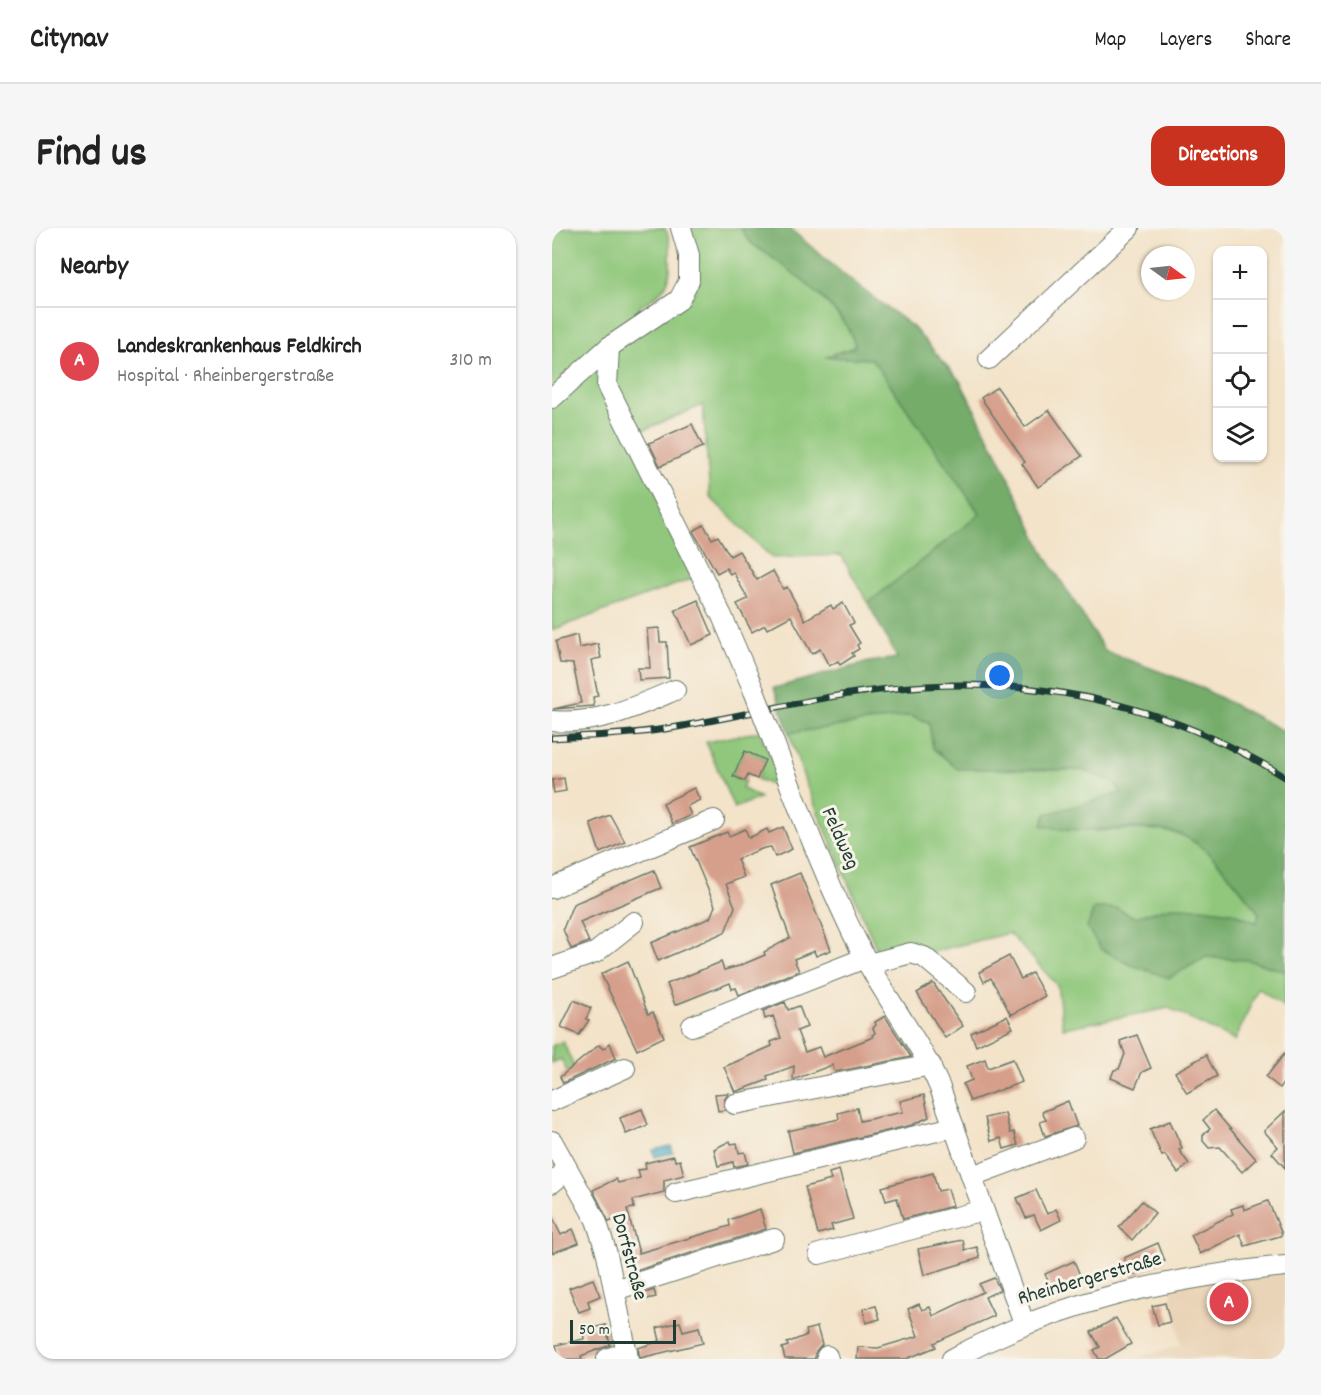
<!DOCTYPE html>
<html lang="en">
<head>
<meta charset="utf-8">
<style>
  body { margin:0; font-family:Dekko,sans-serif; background:#f6f6f6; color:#222 }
  .controls { position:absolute; right:18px; top:18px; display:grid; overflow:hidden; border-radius:12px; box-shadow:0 2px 4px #0004 }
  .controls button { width:54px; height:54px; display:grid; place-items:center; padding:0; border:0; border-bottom:2px solid #e0e0e0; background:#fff; color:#222; font:30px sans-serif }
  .compass { position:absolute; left:589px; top:18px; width:54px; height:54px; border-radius:50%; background:#fff; box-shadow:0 2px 4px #0004; rotate:105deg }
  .scale { position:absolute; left:18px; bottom:15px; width:106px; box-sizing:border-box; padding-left:6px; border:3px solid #1f3d34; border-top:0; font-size:16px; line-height:21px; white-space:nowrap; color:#1f3d34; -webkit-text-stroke:4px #f7f3e8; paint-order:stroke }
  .you { position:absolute; left:448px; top:448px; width:21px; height:21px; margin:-15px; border:4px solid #fff; border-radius:50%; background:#1a73e8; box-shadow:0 0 0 9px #1a73e833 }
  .badge { display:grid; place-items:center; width:39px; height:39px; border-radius:50%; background:#c8321e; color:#fff; font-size:20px; font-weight:700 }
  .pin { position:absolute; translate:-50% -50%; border:3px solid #fff; box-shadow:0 2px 6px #0006 }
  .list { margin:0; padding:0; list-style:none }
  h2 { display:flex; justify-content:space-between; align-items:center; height:78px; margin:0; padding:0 24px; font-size:26px }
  h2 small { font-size:20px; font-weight:400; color:#767676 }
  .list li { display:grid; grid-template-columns:39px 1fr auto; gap:18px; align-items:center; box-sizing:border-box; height:108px; padding:0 24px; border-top:2px solid #e0e0e0 }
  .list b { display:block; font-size:22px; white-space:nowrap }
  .list p { margin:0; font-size:20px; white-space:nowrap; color:#767676 }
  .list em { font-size:20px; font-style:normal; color:#767676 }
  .icon { flex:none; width:33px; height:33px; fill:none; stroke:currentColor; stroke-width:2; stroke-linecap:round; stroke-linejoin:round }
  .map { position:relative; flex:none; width:733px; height:1131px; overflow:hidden; border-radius:18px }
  header { display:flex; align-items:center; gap:36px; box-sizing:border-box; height:84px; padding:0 30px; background:#fff; border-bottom:2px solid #e0e0e0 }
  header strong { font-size:28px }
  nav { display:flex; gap:33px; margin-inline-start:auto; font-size:21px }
  .intro { display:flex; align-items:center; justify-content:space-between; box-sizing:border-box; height:144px; padding:0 36px }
  h1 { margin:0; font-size:42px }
  .button { padding:15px 27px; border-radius:18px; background:#c8321e; color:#fff; font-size:21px; font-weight:700 }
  main { display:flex; gap:36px; padding:0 36px }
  aside { flex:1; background:#fff; border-radius:18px; box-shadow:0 2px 4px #0004 }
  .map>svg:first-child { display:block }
</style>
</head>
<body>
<header>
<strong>Citynav</strong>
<nav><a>Map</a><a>Layers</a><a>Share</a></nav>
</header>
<div class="intro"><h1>Find us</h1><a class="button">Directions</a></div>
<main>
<aside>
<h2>Nearby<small></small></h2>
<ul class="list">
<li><span class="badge" style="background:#e0444e">A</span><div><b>Landeskrankenhaus Feldkirch</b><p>Hospital · Rheinbergerstraße</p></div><em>310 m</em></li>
</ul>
</aside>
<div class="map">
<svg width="733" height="1131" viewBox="0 0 733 1131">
  <rect width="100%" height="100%" fill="#f7f3e8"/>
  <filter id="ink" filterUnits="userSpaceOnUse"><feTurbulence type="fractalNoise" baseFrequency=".0167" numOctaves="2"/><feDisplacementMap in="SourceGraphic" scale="12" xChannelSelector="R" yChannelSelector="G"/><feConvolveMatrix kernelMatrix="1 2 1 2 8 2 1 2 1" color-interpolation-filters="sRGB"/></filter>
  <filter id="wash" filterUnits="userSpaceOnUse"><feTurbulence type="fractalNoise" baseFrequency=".008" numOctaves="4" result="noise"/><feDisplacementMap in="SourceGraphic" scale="24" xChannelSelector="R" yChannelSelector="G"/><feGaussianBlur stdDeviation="1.35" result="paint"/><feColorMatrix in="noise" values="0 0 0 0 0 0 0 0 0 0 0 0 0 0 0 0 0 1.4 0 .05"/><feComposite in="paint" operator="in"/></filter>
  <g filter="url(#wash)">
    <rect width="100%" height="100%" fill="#f3e3c9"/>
    <path fill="#ead4b8" d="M733,1039V1131H580L629,1117L618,1058Z"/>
    <g fill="#90c77b" stroke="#588258" stroke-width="1.5">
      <path d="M0,0H113C118,9 118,18 118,28C120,60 111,63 86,80L91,89L128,73L137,0H189C198,18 203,17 218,28C244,46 299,88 303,119L275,128L320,130L428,286L316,375L289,327L220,330L158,269L151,177L77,208L145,349L0,402Z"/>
      <path d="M357,488L377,494L381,520L406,541L530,542L562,554L571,565L545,573L543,603C570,602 597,599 623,605C655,612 687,660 707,685L705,695L680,684L648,680L620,679L582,689L564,680L617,749L654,729L695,732L733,743V779L706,760L683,813L617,780L511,800L505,757L457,705L331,736L254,556L237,505Z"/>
      <path d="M208,503L230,555L220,557L205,551L213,532L193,524L181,548L193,553L190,560L208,570L182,580L154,514Z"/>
      <path d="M11,813L25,846L18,849L9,831L0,835V818Z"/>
    </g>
    <path fill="#74ac6b" stroke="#4a7450" stroke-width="1.5" d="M189,0H237L302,55L361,99L408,153L449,233L494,329L553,423L644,457L733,504V743L695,732L654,729L617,750L577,736L549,721L535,700L542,680H564L582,689L620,679L648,680L680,684L705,695L707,685C687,660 656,614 624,605C581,593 534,609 490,597L494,586L570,565L562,554L530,542L406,541L381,520L377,494L357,488L237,505L222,460L317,434L345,430L316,375L428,286L320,131L273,129L303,119C299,88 244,46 218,28C203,17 198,18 189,0Z"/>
    <path fill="#46acc6" stroke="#32747d" stroke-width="1.5" d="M119,918L121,925L103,929L101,922Z"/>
    <g id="blocks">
      <g fill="#d69f8b">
        <path d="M445,159L473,199L497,182L530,228L486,259L470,236L473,234L429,170Z"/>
        <path d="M140,196L151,219L108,238L97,215Z"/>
        <path d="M152,297L160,311L166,308L178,328L187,323L205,352L221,343L231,361L235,359L253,392L279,377L281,381L291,375L302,395L297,397L308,415L305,417L307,421L300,425L302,428L288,437L286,433L277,438L268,421L260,426L239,388L215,401L213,397L200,404L185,376L196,371L181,344L178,346L174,340L165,345L141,303Z"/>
        <path d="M146,372L161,407L139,417L123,382Z"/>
        <path d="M107,400L108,414H115L117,450L87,452L86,440H98L95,401Z"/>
        <path d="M25,407L27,420L46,416L49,430L39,432L46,468L41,469L42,478L1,481L29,475L21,436L8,435L4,415V413Z"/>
        <path d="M193,523L213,532L205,551L196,547L193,553L181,548Z"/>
        <path d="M12,550L14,563L2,565L0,552Z"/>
        <path d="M142,560L148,572L135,578L139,587L120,596L111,575Z"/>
        <path d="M58,587L73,614L48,625L38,595Z"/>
        <path d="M231,599L240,621L223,629L219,619L212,620L185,631L192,649L174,656L183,679L173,704L106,733L99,715L158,690L163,678L138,619L175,604L177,608L193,601L197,610L215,601L217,605Z"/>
        <path d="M102,642L109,660L28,694L37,714L19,721L11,701L21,676Z"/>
        <path d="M248,645L279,722L264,728L262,723L242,731L247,743L187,767L184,760L180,761L178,755L123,777L115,756L169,734L172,742L187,738L213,727L212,724L238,710L219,657Z"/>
        <path d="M457,728L469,751L480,745L493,768L459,787L439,750L432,754L427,744Z"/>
        <path d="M76,733L96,786L101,784L112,809L85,822L49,746Z"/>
        <path d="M381,755L411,798L393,810L365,765Z"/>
        <path d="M22,772L39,780L34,791L37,792L27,807L9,799Z"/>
        <path d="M233,774L236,782L247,778L255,799L245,803L253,824L267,819L271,829L321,809L320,807L323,805L321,800L324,797L323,794L333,788L359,829L283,844L280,837L241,852L242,838L215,848L216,852L183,864L172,839L220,818L219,814L229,810L221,788L213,791L211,783Z"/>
        <path d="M455,788L461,800L424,818L419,805Z"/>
        <path d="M585,807L599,840L590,844L583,860L559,850L562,842L567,841L573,826L568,813Z"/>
        <path d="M58,815L64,830L11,855L8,849L47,817L51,821Z"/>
        <path d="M733,825V853L728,860L714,849Z"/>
        <path d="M654,827L665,848L635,865L623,844Z"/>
        <path d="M433,831L436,840L461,831L470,854L418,873L411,856L420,852L415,838Z"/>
        <path d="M176,865L172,873L173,882L166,883L163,866Z"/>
        <path d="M372,867L377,889L360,897L241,925L236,903L287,891L286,885L305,880L308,893L351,884L348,873Z"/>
        <path d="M516,873L525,898L493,908L488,894L494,892L490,884Z"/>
        <path d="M90,881L96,897L74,906L68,890Z"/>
        <path d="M662,882L704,931L690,944L668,919L657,920L651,913V907L658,901L651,892Z"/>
        <path d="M733,883V940L720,925L726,919L712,903Z"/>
        <path d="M453,885L458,905L462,904L466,917L452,921L449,910L439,913L433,890Z"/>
        <path d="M618,893L630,920L627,922L637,936L626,945L613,927L610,928L598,901Z"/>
        <path d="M178,913L179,916L185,915L187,925L193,924L196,936L182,939L181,934L166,938L162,921Z"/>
        <path d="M122,928L123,933L128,932L132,947L112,952V964L81,972L82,980L75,981L87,1025L178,998L177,992L208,981L214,1001L80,1044L66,990L57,994L41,962L64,951L66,955L88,950L86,942L94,941L93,935Z"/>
        <path d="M287,942L301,991L279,997L281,1002L266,1006L253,959L279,952L277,945Z"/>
        <path d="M381,945L386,963L396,961L401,978L351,991L345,970L334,973L330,959Z"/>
        <path d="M484,962L495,986L504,981L509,992L489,1002L482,987L474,990L465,970Z"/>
        <path d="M590,973L603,985L580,1012L567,999Z"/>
        <path d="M716,973L730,1006L728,1008L693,1018L688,1006L648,1026L639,1007L681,986L679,981L691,977L692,982Z"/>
        <path d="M0,988L9,1007L21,1001L27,1015L0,1025Z"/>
        <path d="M411,1012L413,1022L425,1019L428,1030L372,1047L366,1021Z"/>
        <path d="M606,1015L613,1033L580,1048L572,1030Z"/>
        <path d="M522,1033L530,1052L522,1056L523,1059L502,1065L493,1046Z"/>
        <path d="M442,1050L448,1062L433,1069L442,1088L382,1115L384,1119L354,1131H305L306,1119L326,1120L366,1108L356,1081L367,1076L370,1082L378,1079L381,1088L431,1064L427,1056Z"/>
        <path d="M41,1051L48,1068L36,1073L38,1080L27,1084L17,1060Z"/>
        <path d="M102,1062L104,1069L86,1073L85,1068Z"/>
        <path d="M613,1075L618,1094L606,1097L600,1078Z"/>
        <path d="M324,1078L328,1091L314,1095L311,1081Z"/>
        <path d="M564,1090L579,1116L553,1131H547L542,1122L548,1119L539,1104Z"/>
        <path d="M128,1094L131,1103L147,1099L151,1115L88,1130L86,1120L108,1113L105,1100Z"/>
        <path d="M54,1097L58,1117L29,1128L30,1131H7L4,1117L32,1111L31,1102Z"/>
        <path d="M265,1099L270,1117L263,1125V1131H233L230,1120L236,1118L235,1115L255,1107L254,1102Z"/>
      </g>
    </g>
  </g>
  <g filter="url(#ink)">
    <use href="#blocks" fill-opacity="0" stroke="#697768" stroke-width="1.5"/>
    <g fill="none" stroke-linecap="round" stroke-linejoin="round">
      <g stroke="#697768" stroke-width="22">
        <g id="minor">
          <path d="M57,119L55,158L170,388L202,463"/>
          <path d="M437,131L577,0"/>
          <path d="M0,170L57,119L127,72L137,53V27L129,0"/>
          <path d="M0,493C45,497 83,479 123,462"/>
          <path d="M216,499C245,576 275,656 313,730C336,774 368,813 388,860L472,1095"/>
          <path d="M0,660L162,592"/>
          <path d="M317,736L359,725L372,729L414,764"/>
          <path d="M0,740L43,725L82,694"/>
          <path d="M140,798L313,730"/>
          <path d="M0,873L73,840"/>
          <path d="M183,876L379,837"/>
          <path d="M0,913L44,992L55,1026L76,1131"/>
          <path d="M420,948L522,910"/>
          <path d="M0,955L15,942"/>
          <path d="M124,965L402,899"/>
          <path d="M267,1026L431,982"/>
          <path d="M63,1062L222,1011"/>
          <path d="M275,1128L276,1131"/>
          <path d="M55,1131L75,1124"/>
          <path d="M400,1131C511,1072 610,1051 733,1038"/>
        </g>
      </g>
      <use href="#minor" stroke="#fff" stroke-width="20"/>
      <g stroke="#1f3d34" stroke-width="7">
        <path id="rail" d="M0,510C38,508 76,507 113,501C188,489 262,468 337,461C478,446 612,474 733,549"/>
      </g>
      <use href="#rail" stroke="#f7f3e8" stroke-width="4.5" stroke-dasharray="14" stroke-linecap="butt"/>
      <g stroke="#697768" stroke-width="22" stroke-linecap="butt">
        <path id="minor-bridge" d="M202,463L216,499"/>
      </g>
      <use href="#minor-bridge" stroke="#fff" stroke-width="20"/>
    </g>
  </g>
  <g text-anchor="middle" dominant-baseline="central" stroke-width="6" stroke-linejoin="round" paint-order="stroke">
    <g font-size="21" fill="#1f3d34" stroke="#f7f3e8">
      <text transform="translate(287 611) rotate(66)">Feldweg</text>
      <text transform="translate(76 1029) rotate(75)">Dorfstraße</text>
      <text transform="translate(538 1052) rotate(-16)">Rheinbergerstraße</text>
    </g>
  </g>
</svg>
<div class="controls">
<button>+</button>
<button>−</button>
<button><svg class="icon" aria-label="locate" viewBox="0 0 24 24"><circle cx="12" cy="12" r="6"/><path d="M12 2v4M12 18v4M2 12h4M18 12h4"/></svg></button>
<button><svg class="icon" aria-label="layers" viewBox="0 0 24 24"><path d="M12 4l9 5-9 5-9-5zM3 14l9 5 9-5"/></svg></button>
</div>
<svg class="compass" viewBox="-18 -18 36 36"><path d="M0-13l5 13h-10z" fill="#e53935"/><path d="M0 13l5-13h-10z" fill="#767676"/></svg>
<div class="scale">50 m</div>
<div class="you"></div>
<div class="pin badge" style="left:677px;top:1074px;background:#e0444e">A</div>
</div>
</main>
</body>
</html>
